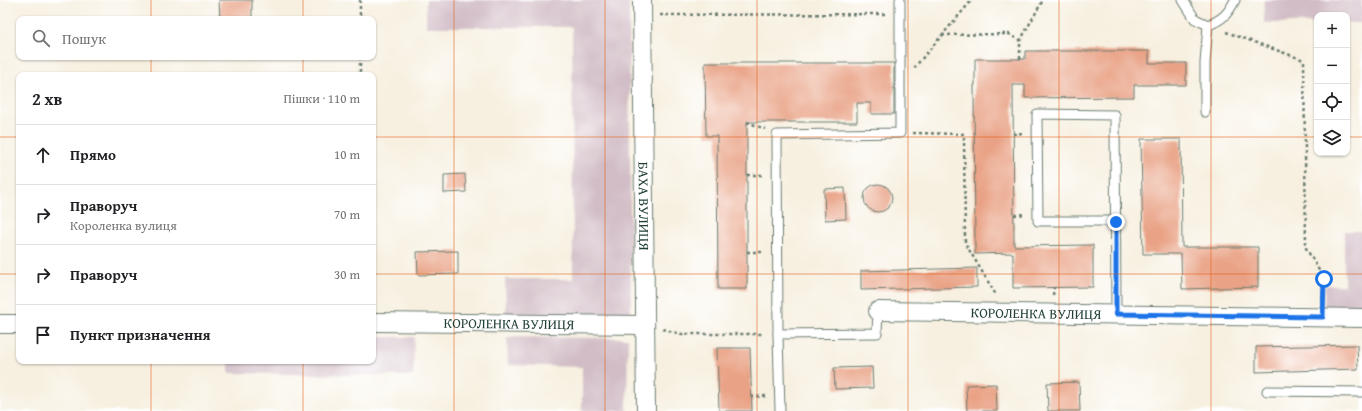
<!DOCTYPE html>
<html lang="uk">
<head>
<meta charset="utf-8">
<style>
  body { margin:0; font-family:"Gentium Book Plus",serif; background:#f2f2f2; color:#202124 }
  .controls { position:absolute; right:12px; top:12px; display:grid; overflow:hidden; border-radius:8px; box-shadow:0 1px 3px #0004 }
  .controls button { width:36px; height:36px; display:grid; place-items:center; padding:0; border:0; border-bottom:1px solid #e0e0e0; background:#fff; color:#202124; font:20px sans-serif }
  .stop { position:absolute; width:12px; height:12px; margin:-9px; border:3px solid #1a73e8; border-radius:50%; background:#fff }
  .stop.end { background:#1a73e8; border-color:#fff; box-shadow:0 1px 4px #0008 }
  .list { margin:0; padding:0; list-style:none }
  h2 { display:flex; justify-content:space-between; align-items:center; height:52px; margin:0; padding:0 16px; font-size:17px }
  h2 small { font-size:13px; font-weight:400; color:#757577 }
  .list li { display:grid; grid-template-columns:26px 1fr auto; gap:12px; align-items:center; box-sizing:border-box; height:60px; padding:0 16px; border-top:1px solid #e0e0e0 }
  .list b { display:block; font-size:15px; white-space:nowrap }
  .list p { margin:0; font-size:13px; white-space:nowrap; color:#757577 }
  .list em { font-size:13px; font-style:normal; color:#757577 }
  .icon { flex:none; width:22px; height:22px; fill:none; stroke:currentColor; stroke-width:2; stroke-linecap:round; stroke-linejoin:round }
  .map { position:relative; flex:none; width:1362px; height:411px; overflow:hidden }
  .search { position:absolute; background:#fff; box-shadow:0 1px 3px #0004; left:16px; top:16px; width:360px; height:44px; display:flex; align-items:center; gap:10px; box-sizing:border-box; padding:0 14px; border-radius:8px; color:#757577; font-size:15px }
  .panel { position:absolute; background:#fff; box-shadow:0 1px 3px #0004; left:16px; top:72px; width:360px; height:292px; border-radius:8px }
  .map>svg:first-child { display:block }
</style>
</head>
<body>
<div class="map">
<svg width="1362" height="411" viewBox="0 0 1362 411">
  <rect width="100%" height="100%" fill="#fff"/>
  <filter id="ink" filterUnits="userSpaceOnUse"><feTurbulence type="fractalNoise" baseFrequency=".025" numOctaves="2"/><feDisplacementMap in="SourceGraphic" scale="8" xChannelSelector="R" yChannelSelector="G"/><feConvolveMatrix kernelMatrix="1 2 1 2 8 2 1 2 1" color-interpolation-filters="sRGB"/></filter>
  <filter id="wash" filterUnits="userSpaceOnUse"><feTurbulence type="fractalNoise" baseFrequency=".012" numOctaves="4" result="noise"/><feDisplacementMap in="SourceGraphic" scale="16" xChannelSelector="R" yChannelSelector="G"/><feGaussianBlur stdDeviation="0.9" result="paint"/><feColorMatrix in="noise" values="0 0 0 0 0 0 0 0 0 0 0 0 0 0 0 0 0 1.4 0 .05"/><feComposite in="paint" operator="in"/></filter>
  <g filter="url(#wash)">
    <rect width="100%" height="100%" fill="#f7f0e0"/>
    <g fill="#d2bdc6">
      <path d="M426,0H629L631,314H506L505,279H573L572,27H426Z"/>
      <path d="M1264,0H1362V23H1347V15H1317V23H1264Z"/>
      <path d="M1344,231H1362V309H1324L1325,285H1344Z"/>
      <path d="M373,337H414L413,376L229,373V361H373Z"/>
      <path d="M507,337L628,338L627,411H582V367L508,365Z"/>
    </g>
    <g id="blocks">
      <g fill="#e9a285">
        <path d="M219,0H252V19H220Z"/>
        <path d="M1025,51H1149V63H1186V85H1134V97L1025,98V85H1013L1014,246L1093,245V287L1013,288V253L975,254L974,85H975V59H1025Z"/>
        <path d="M705,63H894V114H871V103H857V122H747V289H718L717,136H706Z"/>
        <path d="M1141,139H1181L1182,247H1258V287L1182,289L1181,254H1143Z"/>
        <path d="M465,174L466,192L444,193V175Z"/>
        <circle cx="878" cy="198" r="14"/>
        <path d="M845,188L846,219L825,220L824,189Z"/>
        <path d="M458,251V274L418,275L417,252Z"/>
        <path d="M977,268V287L861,290V271Z"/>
        <path d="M1357,345L1358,369L1256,372V347Z"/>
        <path d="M717,348H750L752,411H719Z"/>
        <path d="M872,367L873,388L835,389L834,368Z"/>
        <path d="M1079,382L1080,411H1048L1047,383Z"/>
        <path d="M996,384L997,411H967L966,385Z"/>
      </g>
    </g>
  </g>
  <g filter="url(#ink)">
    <use href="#blocks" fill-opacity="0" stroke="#6b7c70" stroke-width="1"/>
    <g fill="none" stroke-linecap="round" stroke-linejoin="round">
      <g stroke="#6b7c70" stroke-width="11">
        <g id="service">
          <path d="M1183,0L1195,19L1208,25C1222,20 1228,14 1235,0"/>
          <path d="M1205,112V63L1208,25"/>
          <path d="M1115,221H1038L1037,114L1115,115L1116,314"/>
          <path d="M778,334L877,333L878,311"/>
          <path d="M1267,391L1362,392"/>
          <path d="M780,411L778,334L777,135L900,133V0"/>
        </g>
      </g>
      <g stroke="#6b7c70" stroke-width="20">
        <g id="minor">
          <path id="s1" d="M642,0L646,411"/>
          <path id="s2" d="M878,311L1362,318"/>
          <path id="s3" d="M373,322L645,325"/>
          <path d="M0,324H19"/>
        </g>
      </g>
      <g stroke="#6b7c70" stroke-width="2.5" stroke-dasharray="3 3" stroke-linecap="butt">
        <path d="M360,0V19"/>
        <path d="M660,15L887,14"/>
        <path d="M1226,32L1304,60L1306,248L1324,279L1323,299"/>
        <path d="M942,35L1009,34L1020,41"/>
        <path d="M360,57V75"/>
        <path d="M1020,59V41L1043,0"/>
        <path d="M914,68L972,0"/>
        <path d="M747,122L765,129"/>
        <path d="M913,133L964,134L965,243L996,295"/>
        <path d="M1013,134L1023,133"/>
        <path d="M747,175H764"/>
        <path d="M1014,215L1025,214"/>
        <path d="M747,252H764"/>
        <path d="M1053,295L1054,287"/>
        <path d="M663,329L681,334H763"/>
        <path d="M751,397L767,396"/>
      </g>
      <use href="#service" stroke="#fff" stroke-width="9"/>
      <use href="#minor" stroke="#fff" stroke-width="18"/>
    </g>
  </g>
  <g fill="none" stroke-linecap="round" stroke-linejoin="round" filter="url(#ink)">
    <path stroke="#1a73e8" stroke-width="5" d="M1116,222V314L1323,317L1324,279"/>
  </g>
  <path fill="none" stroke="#e8590c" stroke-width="1" stroke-opacity="0.55" d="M151,0V19M303,0V19M454,0V411M605,0V411M757,0V411M908,0V411M1059,0V411M1211,0V411M151,57V75M303,57V75M0,137H19M373,137H1317M1347,137H1362M0,274H19M373,274H1362M151,361V411M303,361V411"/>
  <g text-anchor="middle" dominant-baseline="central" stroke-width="3.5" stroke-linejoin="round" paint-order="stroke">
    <g font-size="14" fill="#1f3d34" stroke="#fff">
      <text stroke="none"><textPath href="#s1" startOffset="206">БАХА ВУЛИЦЯ</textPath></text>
      <text stroke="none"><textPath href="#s2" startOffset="158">КОРОЛЕНКА ВУЛИЦЯ</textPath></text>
      <text stroke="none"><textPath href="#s3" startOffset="136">КОРОЛЕНКА ВУЛИЦЯ</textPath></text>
    </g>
  </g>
</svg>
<div class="controls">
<button>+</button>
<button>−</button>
<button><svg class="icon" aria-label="locate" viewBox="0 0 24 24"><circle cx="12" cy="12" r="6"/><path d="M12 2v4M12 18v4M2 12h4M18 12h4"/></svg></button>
<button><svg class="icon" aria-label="layers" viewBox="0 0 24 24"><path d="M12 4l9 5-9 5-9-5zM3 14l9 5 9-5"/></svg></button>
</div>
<div class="stop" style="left:1324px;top:279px"></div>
<div class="stop end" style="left:1116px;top:222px"></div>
<div class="search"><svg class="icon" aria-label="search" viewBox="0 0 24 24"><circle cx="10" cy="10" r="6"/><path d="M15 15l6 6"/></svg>Пошук</div>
<section class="panel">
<h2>2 хв<small>Пішки · 110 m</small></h2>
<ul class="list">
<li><svg class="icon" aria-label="ahead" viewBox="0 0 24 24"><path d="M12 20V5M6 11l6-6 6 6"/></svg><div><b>Прямо</b></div><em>10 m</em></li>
<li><svg class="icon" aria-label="right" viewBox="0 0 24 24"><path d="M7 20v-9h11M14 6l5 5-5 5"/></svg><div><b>Праворуч</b><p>Короленка вулиця</p></div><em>70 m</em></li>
<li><svg class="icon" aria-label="right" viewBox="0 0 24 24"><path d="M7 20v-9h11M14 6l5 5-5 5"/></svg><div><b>Праворуч</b></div><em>30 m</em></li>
<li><svg class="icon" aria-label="arrive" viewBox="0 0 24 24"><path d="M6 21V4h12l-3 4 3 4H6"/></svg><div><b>Пункт призначення</b></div></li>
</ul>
</section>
</div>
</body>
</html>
